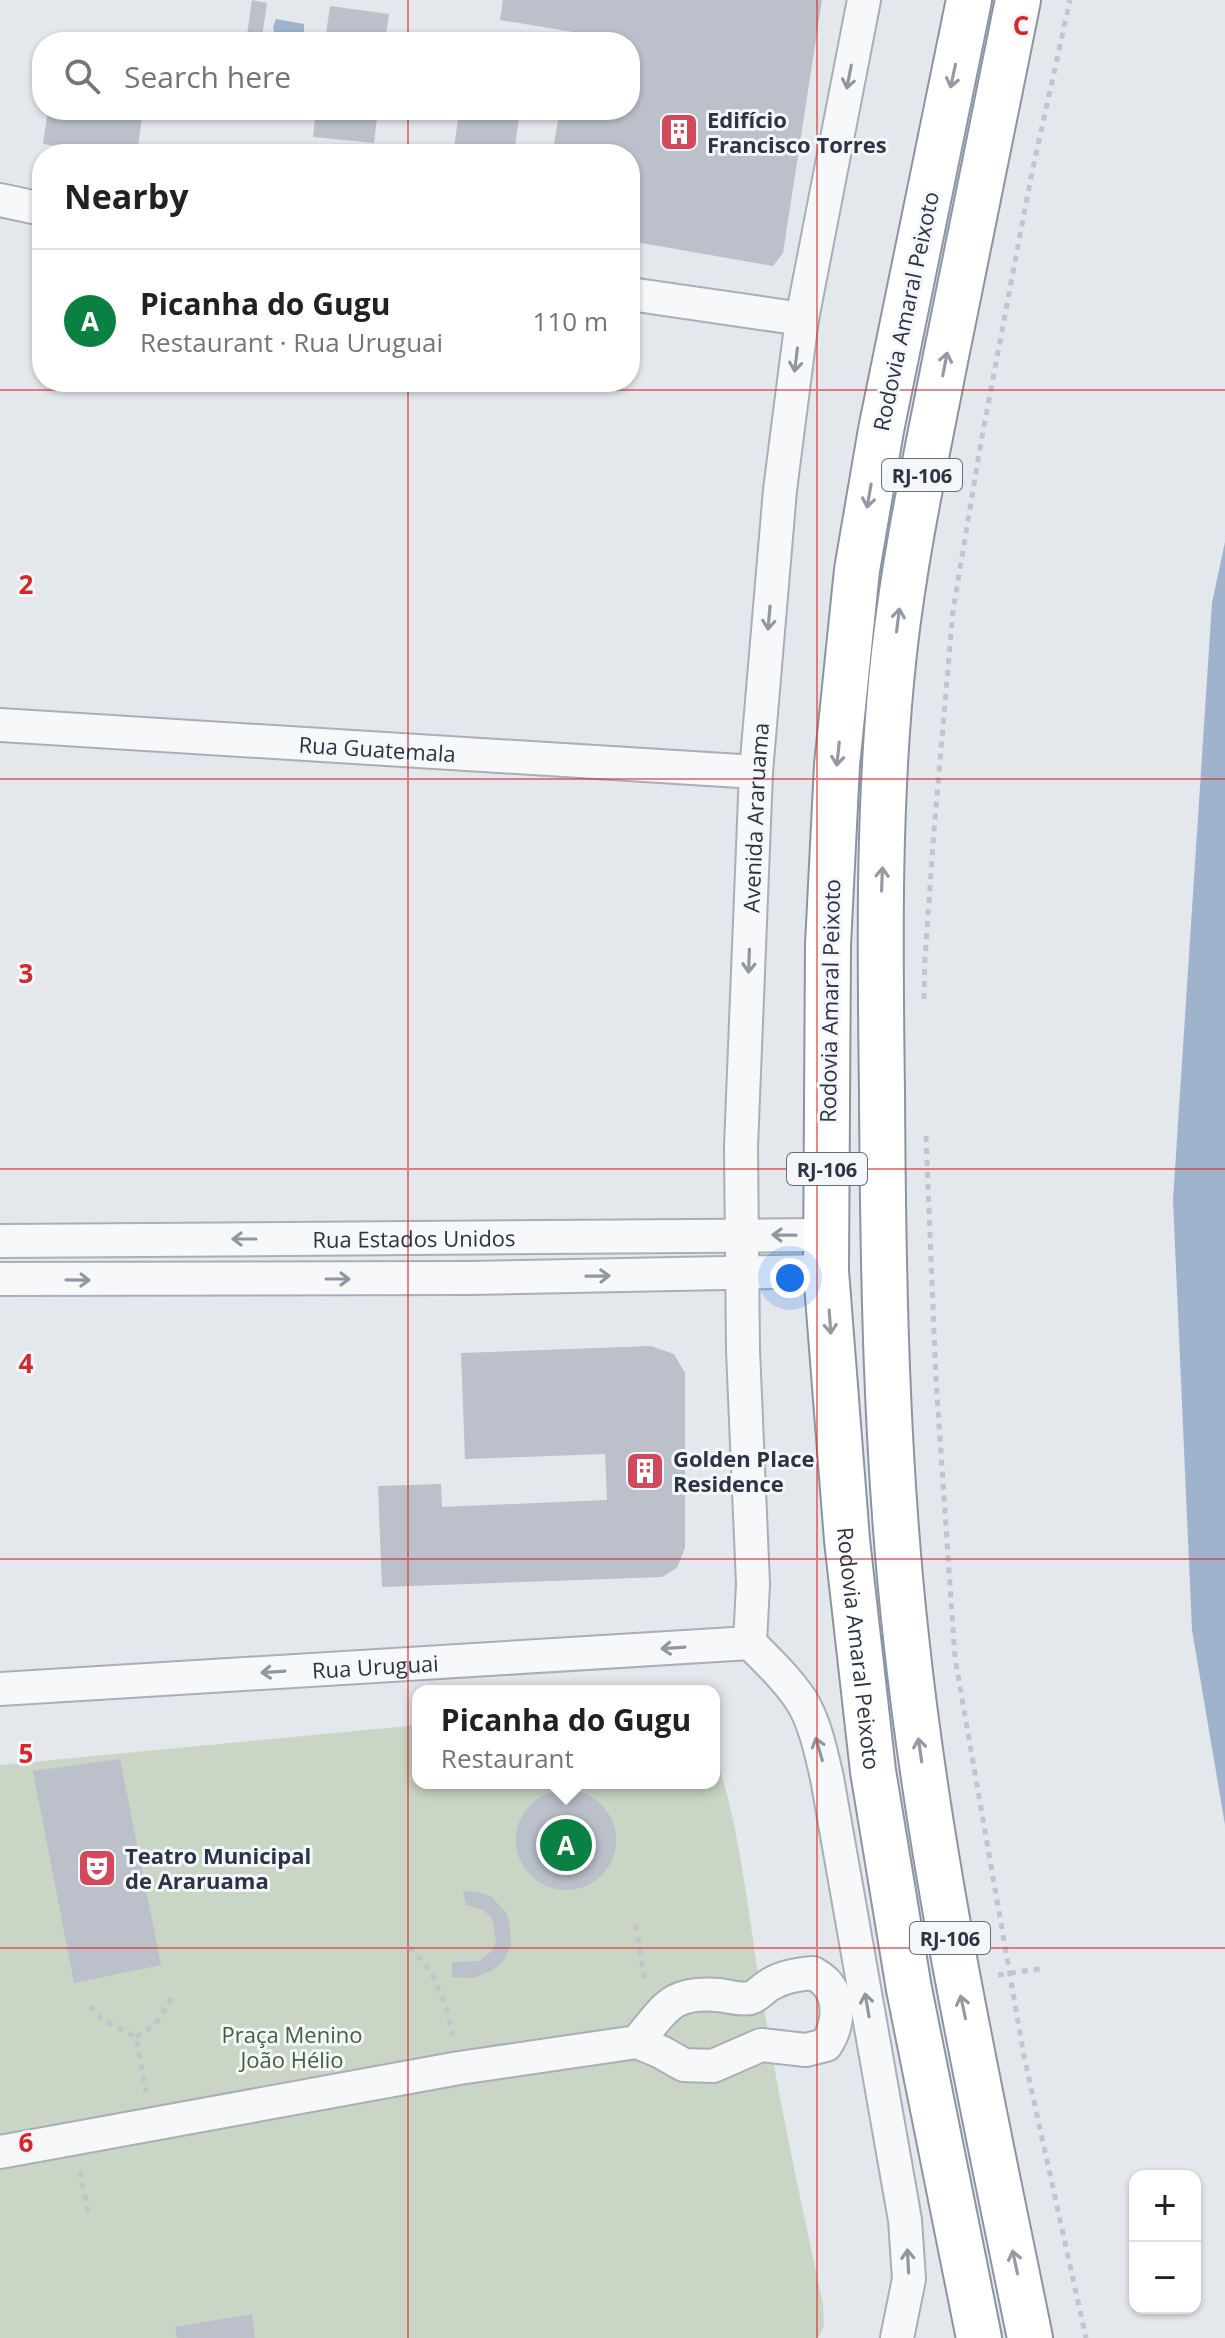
<!DOCTYPE html>
<html lang="en">
<head>
<meta charset="utf-8">
<style>
  body { margin:0; font-family:"Open Sans",sans-serif; background:#f2f2f2; color:#202124 }
  .controls { position:absolute; right:24px; bottom:24px; display:grid; overflow:hidden; border-radius:16px; box-shadow:0 2px 6px #0004 }
  .controls button { width:72px; height:72px; display:grid; place-items:center; padding:0; border:0; border-bottom:2px solid #e0e0e0; background:#fff; color:#202124; font:40px sans-serif }
  .you { position:absolute; left:790px; top:1278px; width:28px; height:28px; margin:-20px; border:6px solid #fff; border-radius:50%; background:#1a73e8; box-shadow:0 0 0 12px #1a73e833 }
  .badge { display:grid; place-items:center; width:52px; height:52px; border-radius:50%; background:#0b8043; color:#fff; font-size:26px; font-weight:700 }
  .pin { position:absolute; translate:-50% -50%; border:4px solid #fff; box-shadow:0 2px 8px #0006 }
  .popup { position:absolute; left:412px; top:1685px; width:308px; height:104px; box-sizing:border-box; display:grid; place-content:center; border-radius:16px; background:#fff; filter:drop-shadow(0 2px 6px #0005); font-size:26px; white-space:nowrap; color:#757577 }
  .popup b { font-size:30px; color:#202124 }
  .popup::after { content:''; position:absolute; left:50%; top:100%; margin-left:-16px; border:16px solid transparent; border-top-color:#fff }
  .list { margin:0; padding:0; list-style:none }
  h2 { display:flex; justify-content:space-between; align-items:center; height:104px; margin:0; padding:0 32px; font-size:34px }
  h2 small { font-size:26px; font-weight:400; color:#757577 }
  .list li { display:grid; grid-template-columns:52px 1fr auto; gap:24px; align-items:center; box-sizing:border-box; height:144px; padding:0 32px; border-top:2px solid #e0e0e0 }
  .list b { display:block; font-size:30px; white-space:nowrap }
  .list p { margin:0; font-size:26px; white-space:nowrap; color:#757577 }
  .list em { font-size:26px; font-style:normal; color:#757577 }
  .icon { flex:none; width:44px; height:44px; fill:none; stroke:currentColor; stroke-width:2; stroke-linecap:round; stroke-linejoin:round }
  .map { position:relative; flex:none; width:1225px; height:2338px; overflow:hidden }
  .search { position:absolute; background:#fff; box-shadow:0 2px 6px #0004; left:32px; top:32px; width:608px; height:88px; display:flex; align-items:center; gap:20px; box-sizing:border-box; padding:0 28px; border-radius:32px; color:#757577; font-size:30px }
  .panel { position:absolute; background:#fff; box-shadow:0 2px 6px #0004; left:32px; top:144px; width:608px; height:248px; border-radius:32px }
  .map>svg:first-child { display:block }
</style>
</head>
<body>
<div class="map">
<svg width="1225" height="2338" viewBox="0 0 1225 2338">
  <rect width="100%" height="100%" fill="#e4e7ec"/>
  <path fill="#c9d6c5" d="M418,1725V1783H714V1751C741,1828 748,1917 762,1997C779,2100 801,2202 823,2304L824,2326L818,2338H0V1765Z"/>
  <g fill="#9fb4cc">
    <path d="M276,19L304,24V42H276L273,27Z"/>
    <path d="M1225,542V1825L1192,1630L1173,1200L1212,603Z"/>
  </g>
  <g fill="#bbc0ca">
    <path d="M252,0L267,3L262,37L269,38V42H246Z"/>
    <path d="M503,0H822L783,253L773,266L630,241V154H552L560,110H630V42H571L573,32L500,20Z"/>
    <path d="M330,6L389,14L385,42L326,34Z"/>
    <path d="M48,110H143L137,154H110L43,144Z"/>
    <path d="M316,110H378L374,143L313,137Z"/>
    <path d="M473,110H520L514,154H453L459,113L473,115Z"/>
    <path d="M651,1346L674,1354L685,1373V1548L677,1568L662,1577L382,1587L378,1486L441,1484L442,1507L607,1500L605,1454L465,1459L461,1353Z"/>
    <path d="M120,1759L161,1965L74,1983L33,1771Z"/>
    <circle cx="566" cy="1840" r="50"/>
    <path d="M463,1891L478,1892L492,1897L507,1914L510,1929L511,1945L504,1960L493,1970L473,1978L452,1977V1962L479,1961L493,1950L496,1940L493,1922L489,1915L483,1910L466,1905Z"/>
    <path d="M252,2314L255,2338H177L175,2327Z"/>
  </g>
  <g fill="none" stroke-linecap="round" stroke-linejoin="round">
    <g stroke="#a9aeb7" stroke-width="36">
      <g id="street">
        <path d="M0,200L42,209"/>
        <path d="M630,294L802,319"/>
        <path id="s1" d="M0,725L756,772"/>
        <path id="s2" d="M0,1241L826,1235"/>
        <path d="M0,1279L470,1278L826,1271"/>
        <path id="s3" d="M750,1643L753,1584L743,1350L741,1147L756,772L780,490L802,319L864,0"/>
        <path d="M750,1643C768,1661 787,1679 801,1700C815,1722 821,1752 827,1778L905,2220L909,2279L897,2338"/>
        <path id="s4" d="M0,1689L750,1643"/>
        <path d="M0,2152L459,2068L637,2042L661,2052L684,2065L713,2066L761,2045L806,2050L826,2045C837,2028 842,2002 828,1985C825,1980 818,1976 813,1973C799,1974 784,1976 771,1984C763,1988 758,1996 750,1998C740,2000 729,1996 718,1995C670,1991 665,2009 637,2042"/>
      </g>
    </g>
    <g stroke="#8b94a3" stroke-width="48">
      <g id="highway">
        <path id="s5" d="M969,0L881,430L857,570L837,765L828,945L826,1271L847,1540L873,1771L909,1989L979,2338"/>
        <path d="M1018,0C994,120 969,241 945,361C926,458 905,554 894,653C878,797 880,947 882,1092C883,1274 886,1456 906,1637C931,1873 983,2106 1030,2338"/>
      </g>
    </g>
    <g stroke="#c2c5cb" stroke-width="5" stroke-dasharray="6 6" stroke-linecap="butt">
      <path d="M924,999L925,959L934,830L953,611L981,442L1031,177L1070,0"/>
      <path d="M926,1136L936,1380L955,1658L1024,2056L1086,2338"/>
      <path d="M636,1925L645,1983"/>
      <path d="M409,1947L431,1971L447,2010L453,2035"/>
      <path d="M998,1975L1045,1968"/>
      <path d="M90,2006L101,2019L136,2037L146,2092"/>
      <path d="M136,2037L155,2025L174,1994"/>
      <path d="M80,2171L88,2213"/>
    </g>
    <use href="#street" stroke="#f7f8fa" stroke-width="32"/>
    <use href="#highway" stroke="#fff" stroke-width="44"/>
  </g>
  <defs><path id="oneway-shaft" d="M-6 0H5M1.5-3L5.5 0L1.5 3" fill="none" stroke-width="1.6" stroke-linecap="round" stroke-linejoin="round" transform="scale(2)"/></defs>
  <g stroke="#959aa2">
    <use href="#oneway-shaft" transform="translate(953 76) rotate(102)"/>
    <use href="#oneway-shaft" transform="translate(945 364) rotate(-79)"/>
    <use href="#oneway-shaft" transform="translate(869 496) rotate(100)"/>
    <use href="#oneway-shaft" transform="translate(898 620) rotate(-83)"/>
    <use href="#oneway-shaft" transform="translate(838 754) rotate(96)"/>
    <use href="#oneway-shaft" transform="translate(882 879) rotate(-88)"/>
    <use href="#oneway-shaft" transform="translate(830 1322) rotate(86)"/>
    <use href="#oneway-shaft" transform="translate(920 1750) rotate(-98)"/>
    <use href="#oneway-shaft" transform="translate(963 2007) rotate(-102)"/>
    <use href="#oneway-shaft" transform="translate(1015 2262) rotate(-102)"/>
  </g>
  <g stroke="#9196a0">
    <use href="#oneway-shaft" transform="translate(849 77) rotate(101)"/>
    <use href="#oneway-shaft" transform="translate(796 360) rotate(97)"/>
    <use href="#oneway-shaft" transform="translate(769 618) rotate(95)"/>
    <use href="#oneway-shaft" transform="translate(749 961) rotate(92)"/>
    <use href="#oneway-shaft" transform="translate(784 1235) rotate(-179)"/>
    <use href="#oneway-shaft" transform="translate(244 1239) rotate(180)"/>
    <use href="#oneway-shaft" transform="translate(598 1276) rotate(-1)"/>
    <use href="#oneway-shaft" transform="translate(338 1279)"/>
    <use href="#oneway-shaft" transform="translate(78 1280) rotate(1)"/>
    <use href="#oneway-shaft" transform="translate(673 1648) rotate(176)"/>
    <use href="#oneway-shaft" transform="translate(273 1672) rotate(176)"/>
    <use href="#oneway-shaft" transform="translate(819 1749) rotate(-106)"/>
    <use href="#oneway-shaft" transform="translate(867 2005) rotate(-100)"/>
    <use href="#oneway-shaft" transform="translate(908 2261) rotate(-93)"/>
  </g>
  <path fill="none" stroke="#d62828" stroke-width="2" stroke-opacity="0.55" d="M408,0V42M817,0V2338M408,110V154M408,382V2338M0,390H1225M0,779H1225M0,1169H1225M0,1559H1225M0,1948H1225"/>
  <defs>
    <g id="building-square" transform="scale(2)"><rect x="-9" y="-9" width="18" height="18" rx="4" fill="#d1495b" stroke="#f4f6f9"/><path d="M-4-6H4V6H1V3H-1V6H-4ZM-2.5-4.3h1.7v1.8h-1.7ZM.8-4.3h1.7v1.8H.8ZM-2.5-1h1.7V.8h-1.7ZM.8-1h1.7V.8H.8Z" fill="#fff"/></g>
    <g id="theatre-square" transform="scale(2)"><rect x="-9" y="-9" width="18" height="18" rx="4" fill="#d1495b" stroke="#f4f6f9"/><path d="M-5-5.5Q0-4 5-5.5V0Q5 5 0 6Q-5 5-5 0ZM-3.3-2.5H-1v1.5H-3.3ZM1-2.5H3.3v1.5H1ZM-2.8 1Q0 5.5 2.8 1Z" fill="#fff"/></g>
  </defs>
  <g fill-rule="evenodd">
    <use href="#building-square" x="679" y="132"/>
    <use href="#building-square" x="645" y="1471"/>
    <use href="#theatre-square" x="97" y="1868"/>
  </g>
  <g text-anchor="middle" dominant-baseline="central" stroke-width="6" stroke-linejoin="round" paint-order="stroke">
    <g fill="#f4f6f9" stroke="#676e7b" stroke-width="2">
      <rect x="882" y="459" width="80" height="32" rx="6"/>
      <rect x="787" y="1153" width="80" height="32" rx="6"/>
      <rect x="910" y="1922" width="80" height="32" rx="6"/>
    </g>
    <g font-size="20" font-weight="bold" fill="#2b3445">
      <text x="922" y="475">RJ-106</text>
      <text x="827" y="1169">RJ-106</text>
      <text x="950" y="1938">RJ-106</text>
    </g>
    <g font-size="22" font-weight="bold" fill="#2b3445" stroke="#f4f6f9" text-anchor="start">
      <text x="707" y="119">Edifício<tspan x="707" dy="25">Francisco Torres</tspan></text>
      <text x="673" y="1458">Golden Place<tspan x="673" dy="25">Residence</tspan></text>
      <text x="125" y="1855">Teatro Municipal<tspan x="125" dy="25">de Araruama</tspan></text>
    </g>
    <g font-size="22" fill="#2b3445" stroke="#f4f6f9">
      <text transform="translate(905 311) rotate(-78)">Rodovia Amaral Peixoto</text>
      <text stroke="none"><textPath href="#s1" startOffset="378">Rua Guatemala</textPath></text>
      <text stroke="none"><textPath href="#s3" startOffset="826">Avenida Araruama</textPath></text>
      <text transform="translate(829 1001) rotate(-89)">Rodovia Amaral Peixoto</text>
      <text stroke="none"><textPath href="#s2" startOffset="414">Rua Estados Unidos</textPath></text>
      <text stroke="none"><textPath href="#s5" startOffset="1662">Rodovia Amaral Peixoto</textPath></text>
      <text stroke="none"><textPath href="#s4" startOffset="376">Rua Uruguai</textPath></text>
    </g>
    <g font-size="22" fill="#3f6138" stroke="#f4f6f9">
      <text x="292" y="2034">Praça Menino<tspan x="292" dy="25">João Hélio</tspan></text>
    </g>
  </g>
  <g font-size="26" text-anchor="middle" font-weight="bold" fill="#d62828" stroke="#f4f6f9" stroke-width="6" stroke-linejoin="round" paint-order="stroke">
    <text x="1021" y="35">C</text>
    <text x="26" y="594">2</text>
    <text x="26" y="983">3</text>
    <text x="26" y="1373">4</text>
    <text x="26" y="1763">5</text>
    <text x="26" y="2152">6</text>
  </g>
</svg>
<div class="controls">
<button>+</button>
<button>−</button>
</div>
<div class="you"></div>
<div class="pin badge" style="left:566px;top:1845px">A</div>
<div class="popup"><b>Picanha do Gugu</b>Restaurant</div>
<div class="search"><svg class="icon" aria-label="search" viewBox="0 0 24 24"><circle cx="10" cy="10" r="6"/><path d="M15 15l6 6"/></svg>Search here</div>
<section class="panel">
<h2>Nearby<small></small></h2>
<ul class="list">
<li><span class="badge">A</span><div><b>Picanha do Gugu</b><p>Restaurant · Rua Uruguai</p></div><em>110 m</em></li>
</ul>
</section>
</div>
</body>
</html>
